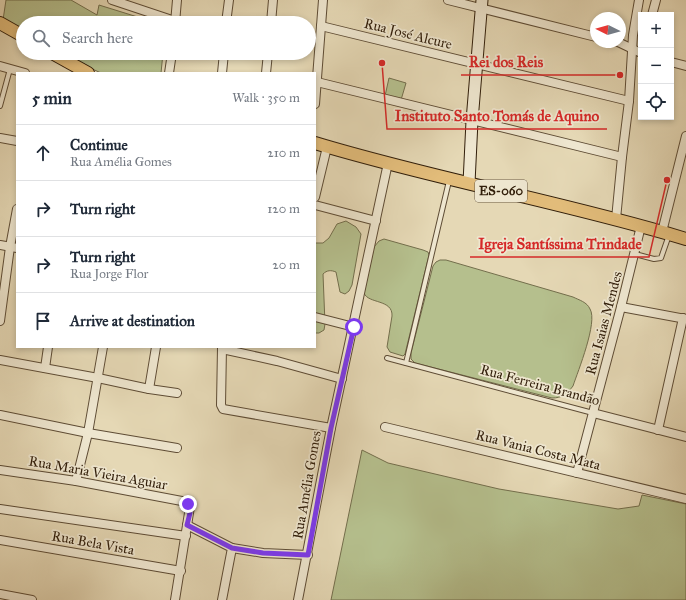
<!DOCTYPE html>
<html lang="en">
<head>
<meta charset="utf-8">
<style>
  body { margin:0; font-family:"IM FELL Great Primer",serif; background:#f6f6f7; color:#1f2937 }
  .controls { position:absolute; right:12px; top:12px; display:grid; overflow:hidden; border-radius:0px; box-shadow:0 2px 6px #0003 }
  .controls button { width:36px; height:36px; display:grid; place-items:center; padding:0; border:0; border-bottom:1px solid #e0e1e3; background:#fff; color:#1f2937; font:20px sans-serif }
  .compass { position:absolute; left:590px; top:12px; width:36px; height:36px; border-radius:50%; background:#fff; box-shadow:0 2px 6px #0003; rotate:275deg }
  .stop { position:absolute; width:12px; height:12px; margin:-9px; border:3px solid #7c3aed; border-radius:50%; background:#fff }
  .stop.end { background:#7c3aed; border-color:#fff; box-shadow:0 1px 4px #0008 }
  .list { margin:0; padding:0; list-style:none }
  h2 { display:flex; justify-content:space-between; align-items:center; height:52px; margin:0; padding:0 16px; font-size:17px }
  h2 small { font-size:13px; font-weight:400; color:#747a83 }
  .list li { display:grid; grid-template-columns:26px 1fr auto; gap:12px; align-items:center; box-sizing:border-box; height:56px; padding:0 16px; border-top:1px solid #e0e1e3 }
  .list b { display:block; font-size:15px; white-space:nowrap }
  .list p { margin:0; font-size:13px; white-space:nowrap; color:#747a83 }
  .list em { font-size:13px; font-style:normal; color:#747a83 }
  .icon { flex:none; width:22px; height:22px; fill:none; stroke:currentColor; stroke-width:2; stroke-linecap:round; stroke-linejoin:round }
  .map { position:relative; flex:none; width:686px; height:600px; overflow:hidden }
  .search { position:absolute; background:#fff; box-shadow:0 2px 6px #0003; left:16px; top:16px; width:300px; height:44px; display:flex; align-items:center; gap:10px; box-sizing:border-box; padding:0 14px; border-radius:22px; color:#747a83; font-size:15px }
  .panel { position:absolute; background:#fff; box-shadow:0 2px 6px #0003; left:16px; top:72px; width:300px; height:276px; border-radius:0px }
  .map>svg:first-child { display:block }
</style>
</head>
<body>
<div class="map">
<svg width="686" height="600" viewBox="0 0 686 600">
  <rect width="100%" height="100%" fill="#e5d8b5"/>
  <filter id="stains"><feTurbulence type="fractalNoise" baseFrequency=".005" numOctaves="4"/><feColorMatrix values="0 0 0 0 .2 0 0 0 0 .09 0 0 0 0 .02 0 0 0 .5 -.17"/></filter>
  <radialGradient id="worn" r=".72"><stop offset=".6" stop-color="#630" stop-opacity="0"/><stop offset="1" stop-color="#630" stop-opacity=".3"/></radialGradient>
  <g fill="#b5bf8d" stroke="#736e4c">
    <path d="M6,0H71L97,15L99,5L157,23H23V32L3,20Z"/>
    <path d="M58,53H163L161,73H101Z"/>
    <path d="M389,78L406,83L401,100L385,96Z"/>
    <path d="M346,221L356,227L361,234L352,285L349,291L345,294L340,292L336,272C331,270 327,270 323,274L325,324L324,330L319,333H315V243H323L329,238L337,224Z"/>
    <path d="M384,239L423,250L428,252L429,255L405,354L403,356L390,352L387,347L392,316C393,299 368,304 364,293L374,247L379,241Z"/>
    <path d="M440,260H446L573,297C579,300 587,302 590,309C598,322 578,371 573,386C567,394 562,398 552,398L415,363L411,359V353L433,266L436,262Z"/>
    <path d="M362,450L388,463L499,489L618,509L639,506L642,495L686,504V600H331Z"/>
  </g>
  <g fill="none" stroke-linecap="round" stroke-linejoin="round">
    <g stroke="#5e4c35" stroke-width="6">
      <g id="lane">
        <path d="M0,106L10,69"/>
        <path d="M635,254L654,259L661,258L669,235"/>
        <path d="M387,358L593,413"/>
        <path d="M406,363L449,181"/>
      </g>
    </g>
    <g stroke="#5e4c35" stroke-width="10">
      <g id="street">
        <path d="M112,0L175,21"/>
        <path d="M448,0L596,37"/>
        <path d="M652,15L656,0"/>
        <path d="M175,23L177,0"/>
        <path d="M226,23L229,0"/>
        <path d="M271,23L273,0"/>
        <path d="M321,26L629,101"/>
        <path d="M618,42L641,53"/>
        <path d="M671,62L686,66"/>
        <path d="M0,66L25,73"/>
        <path d="M169,73L172,53"/>
        <path d="M222,73L224,53"/>
        <path d="M266,73L268,53"/>
        <path d="M317,82L622,157"/>
        <path d="M315,104L323,0"/>
        <path d="M0,138L17,141"/>
        <path d="M315,197L327,147"/>
        <path d="M315,205L376,221"/>
        <path d="M616,219L622,157L629,101L633,35L639,0"/>
        <path d="M662,232L686,136"/>
        <path d="M0,245L17,248"/>
        <path d="M621,307L686,319"/>
        <path d="M315,317L354,327"/>
        <path d="M0,321L10,247L17,209"/>
        <path d="M222,347L221,405L223,409L331,428"/>
        <path d="M222,349L277,361L342,379"/>
        <path d="M0,360L98,378L149,389L177,393"/>
        <path d="M45,368L48,347"/>
        <path d="M149,389L156,347"/>
        <path d="M593,413L686,437"/>
        <path d="M0,415L88,433L177,448"/>
        <path d="M385,427L686,499"/>
        <path d="M658,430L683,318"/>
        <path d="M0,470L76,481L187,502L190,507L189,513L175,600"/>
        <path d="M577,473L621,307L641,226"/>
        <path d="M76,481L88,433L103,347"/>
        <path d="M0,509L186,536"/>
        <path d="M187,525L232,548L222,600"/>
        <path d="M0,540L181,571"/>
        <path d="M232,548L263,553L308,555"/>
        <path d="M0,594L32,600"/>
        <path d="M298,600L331,428L388,163"/>
      </g>
    </g>
    <g stroke="#311e0a" stroke-width="13">
      <path id="secondary" d="M469,183L472,121L482,0"/>
    </g>
    <g stroke="#311e0a" stroke-width="14">
      <g id="primary">
        <path d="M0,23L23,36"/>
        <path d="M52,53L88,73"/>
        <path d="M315,143C437,180 564,202 686,239"/>
      </g>
    </g>
    <use href="#lane" stroke="#eee6cf" stroke-width="4"/>
    <use href="#street" stroke="#eee6cf" stroke-width="8"/>
    <use href="#secondary" stroke="#eee6cf" stroke-width="11"/>
    <use href="#primary" stroke="#e2bc7a" stroke-width="12"/>
  </g>
  <g fill="none" stroke-linecap="round" stroke-linejoin="round">
    <path stroke="#7c3aed" stroke-width="5" d="M188,504L190,513L187,525L232,548L263,553L308,555L331,428L354,327"/>
  </g>
  <g text-anchor="middle" dominant-baseline="central" stroke-width="3.5" stroke-linejoin="round" paint-order="stroke">
    <rect fill="#eee6cf" stroke="#6a5a45" stroke-width="1" x="475" y="180" width="52" height="22" rx="3"/>
    <g font-size="13" font-weight="bold" fill="#311e0a">
      <text x="501" y="191">ES-060</text>
    </g>
    <g font-size="14" fill="#311e0a" stroke="#eee6cf">
      <text transform="translate(408 34) rotate(14)">Rua José Alcure</text>
      <text transform="translate(604 323) rotate(-75)">Rua Isaias Mendes</text>
      <text transform="translate(540 385) rotate(15)">Rua Ferreira Brandão</text>
      <text transform="translate(538 450) rotate(14)">Rua Vania Costa Mata</text>
      <text transform="translate(98 473) rotate(10)">Rua Maria Vieira Aguiar</text>
      <text transform="translate(307 485) rotate(-80)">Rua Amélia Gomes</text>
      <text transform="translate(93 543) rotate(10)">Rua Bela Vista</text>
    </g>
  </g>
  <path fill="none" stroke="#d62828" stroke-width="1.5" d="M620 75L551 75H461M382 63L387 129H607M667 180L649 257H470"/>
  <g fill="#d62828" stroke="#eee6cf" stroke-width="1.5">
    <circle cx="620" cy="75" r="4"/>
    <circle cx="382" cy="63" r="4"/>
    <circle cx="667" cy="180" r="4"/>
  </g>
  <g font-size="15" text-anchor="middle" font-weight="bold" fill="#d62828" stroke="#eee6cf" stroke-width="3.5" stroke-linejoin="round" paint-order="stroke">
    <text x="506" y="67">Rei dos Reis</text>
    <text x="497" y="121">Instituto Santo Tomás de Aquino</text>
    <text x="560" y="249">Igreja Santíssima Trindade</text>
  </g>
  <rect width="100%" height="100%" filter="url(#stains)"/>
  <rect width="100%" height="100%" fill="url(#worn)"/>
</svg>
<div class="controls">
<button>+</button>
<button>−</button>
<button><svg class="icon" aria-label="locate" viewBox="0 0 24 24"><circle cx="12" cy="12" r="6"/><path d="M12 2v4M12 18v4M2 12h4M18 12h4"/></svg></button>
</div>
<svg class="compass" viewBox="-18 -18 36 36"><path d="M0-13l5 13h-10z" fill="#e53935"/><path d="M0 13l5-13h-10z" fill="#747a83"/></svg>
<div class="stop" style="left:354px;top:327px"></div>
<div class="stop end" style="left:188px;top:504px"></div>
<div class="search"><svg class="icon" aria-label="search" viewBox="0 0 24 24"><circle cx="10" cy="10" r="6"/><path d="M15 15l6 6"/></svg>Search here</div>
<section class="panel">
<h2>5 min<small>Walk · 350 m</small></h2>
<ul class="list">
<li><svg class="icon" aria-label="ahead" viewBox="0 0 24 24"><path d="M12 20V5M6 11l6-6 6 6"/></svg><div><b>Continue</b><p>Rua Amélia Gomes</p></div><em>210 m</em></li>
<li><svg class="icon" aria-label="right" viewBox="0 0 24 24"><path d="M7 20v-9h11M14 6l5 5-5 5"/></svg><div><b>Turn right</b></div><em>120 m</em></li>
<li><svg class="icon" aria-label="right" viewBox="0 0 24 24"><path d="M7 20v-9h11M14 6l5 5-5 5"/></svg><div><b>Turn right</b><p>Rua Jorge Flor</p></div><em>20 m</em></li>
<li><svg class="icon" aria-label="arrive" viewBox="0 0 24 24"><path d="M6 21V4h12l-3 4 3 4H6"/></svg><div><b>Arrive at destination</b></div></li>
</ul>
</section>
</div>
</body>
</html>
